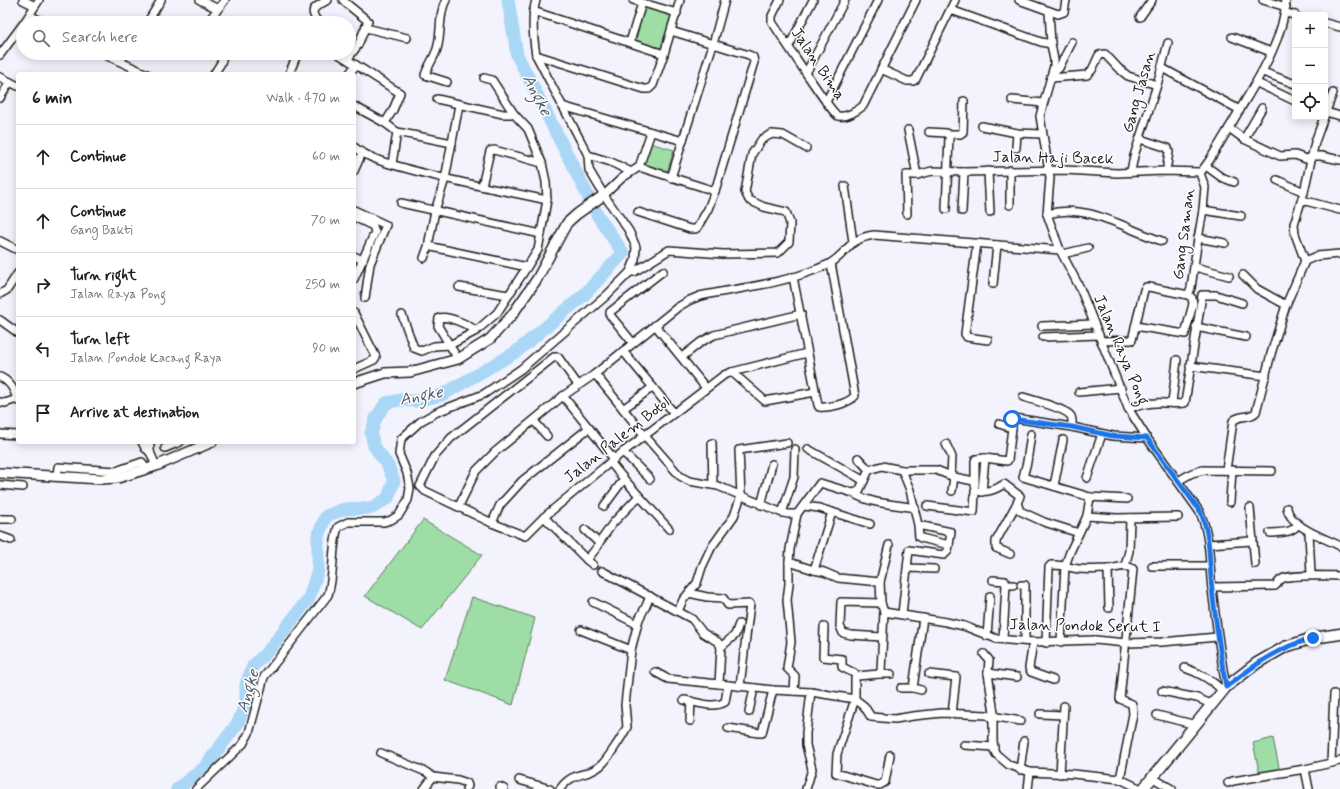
<!DOCTYPE html>
<html lang="en">
<head>
<meta charset="utf-8">
<style>
  body { margin:0; font-family:Mynerve,sans-serif; background:#f6f6f6; color:#202124 }
  .controls { position:absolute; right:12px; top:12px; display:grid; overflow:hidden; border-radius:4px; box-shadow:0 2px 10px #0003 }
  .controls button { width:36px; height:36px; display:grid; place-items:center; padding:0; border:0; border-bottom:1px solid #e0e0e0; background:#fff; color:#202124; font:20px sans-serif }
  .stop { position:absolute; width:12px; height:12px; margin:-9px; border:3px solid #1a73e8; border-radius:50%; background:#fff }
  .stop.end { background:#1a73e8; border-color:#fff; box-shadow:0 1px 4px #0008 }
  .list { margin:0; padding:0; list-style:none }
  h2 { display:flex; justify-content:space-between; align-items:center; height:52px; margin:0; padding:0 16px; font-size:17px }
  h2 small { font-size:13px; font-weight:400; color:#757577 }
  .list li { display:grid; grid-template-columns:26px 1fr auto; gap:12px; align-items:center; box-sizing:border-box; height:64px; padding:0 16px; border-top:1px solid #e0e0e0 }
  .list b { display:block; font-size:15px; white-space:nowrap }
  .list p { margin:0; font-size:13px; white-space:nowrap; color:#757577 }
  .list em { font-size:13px; font-style:normal; color:#757577 }
  .icon { flex:none; width:22px; height:22px; fill:none; stroke:currentColor; stroke-width:2; stroke-linecap:round; stroke-linejoin:round }
  .map { position:relative; flex:none; width:1340px; height:789px; overflow:hidden }
  .search { position:absolute; background:#fff; box-shadow:0 2px 10px #0003; left:16px; top:16px; width:340px; height:44px; display:flex; align-items:center; gap:10px; box-sizing:border-box; padding:0 14px; border-radius:22px; color:#757577; font-size:15px }
  .panel { position:absolute; background:#fff; box-shadow:0 2px 10px #0003; left:16px; top:72px; width:340px; height:372px; border-radius:4px }
  .map>svg:first-child { display:block }
</style>
</head>
<body>
<div class="map">
<svg width="1340" height="789" viewBox="0 0 1340 789">
  <rect width="100%" height="100%" fill="#f2f3fd"/>
  <filter id="ink" filterUnits="userSpaceOnUse"><feTurbulence type="fractalNoise" baseFrequency=".025" numOctaves="2"/><feDisplacementMap in="SourceGraphic" scale="8" xChannelSelector="R" yChannelSelector="G"/><feConvolveMatrix kernelMatrix="1 2 1 2 8 2 1 2 1" color-interpolation-filters="sRGB"/></filter>
  <g filter="url(#ink)">
    <g fill="#9edda5" stroke="#5d7c60">
      <path d="M644,6L673,14L662,51L632,40Z"/>
      <path d="M650,143L674,150L667,172L643,165Z"/>
      <path d="M423,520L482,555L422,630L365,596Z"/>
      <path d="M472,597L535,618L513,705L445,680Z"/>
      <path d="M1273,738L1280,772L1260,776L1253,743Z"/>
    </g>
    <g fill="none" stroke-linecap="round" stroke-linejoin="round">
      <path stroke="#aad7f6" stroke-width="13" d="M177,789L204,768L238,723L246,702V684L253,666L268,651L309,598L318,570V536L326,516L344,509L372,508L388,498L394,481L388,466L374,446L371,433L376,418L386,403L400,400L416,401L442,395L516,352L584,295L623,253L598,216L517,55L508,0"/>
      <g stroke="#1c1c1c" stroke-width="10">
        <g id="minor">
          <path d="M23,0L35,6"/>
          <path d="M200,0L218,9"/>
          <path d="M343,0L347,4L368,21L358,45L350,56"/>
          <path d="M446,0C438,14 442,33 437,49C434,58 428,66 425,75L447,82"/>
          <path d="M536,0C531,18 533,37 536,55L588,155L611,162L631,172"/>
          <path d="M633,0L677,13"/>
          <path d="M780,0L772,16V22C781,35 831,113 838,116C846,118 857,111 863,106L916,0"/>
          <path d="M1019,0L1058,14L1064,12L1066,0"/>
          <path d="M1263,0L1286,7"/>
          <path d="M951,10L1041,42L1051,44"/>
          <path d="M533,11L664,54"/>
          <path d="M1049,11L1051,44L1054,60V66L1040,116L1050,178L1047,214L1060,250L1080,288L1128,408L1147,438L1199,511C1211,534 1209,564 1212,589C1216,622 1220,654 1226,687"/>
          <path d="M1285,13L1295,15"/>
          <path d="M30,15L44,23"/>
          <path d="M1140,17L1152,0"/>
          <path d="M169,22L171,23"/>
          <path d="M24,23L39,0"/>
          <path d="M147,23L161,0"/>
          <path d="M216,23L210,19L225,0"/>
          <path d="M319,23C307,9 315,7 328,0"/>
          <path d="M1325,23L1340,27"/>
          <path d="M366,28L407,38"/>
          <path d="M1232,37L1271,52"/>
          <path d="M630,42L642,3"/>
          <path d="M789,46L813,0"/>
          <path d="M101,53L147,74"/>
          <path d="M337,53L400,93L393,110L385,123"/>
          <path d="M0,55L23,24"/>
          <path d="M536,55L644,89H649L653,85L664,54L680,0"/>
          <path d="M120,61L126,53"/>
          <path d="M1162,68L1240,110"/>
          <path d="M881,69L907,81H913L916,79L955,0"/>
          <path d="M1263,72L1295,84"/>
          <path d="M806,73L845,0"/>
          <path d="M214,74L221,63L224,53"/>
          <path d="M289,74L296,57L300,53"/>
          <path d="M349,74L356,65"/>
          <path d="M1052,74L1059,68L1072,42"/>
          <path d="M0,77L18,86"/>
          <path d="M1051,78L1087,75L1092,70L1099,55L1105,54L1118,68L1128,76L1157,85"/>
          <path d="M1257,83L1295,101"/>
          <path d="M0,98L10,82"/>
          <path d="M437,99L503,114H514"/>
          <path d="M1012,100L1043,103"/>
          <path d="M826,102L878,0"/>
          <path d="M354,106L385,123L397,132L392,164"/>
          <path d="M562,106L683,141"/>
          <path d="M1326,112L1340,116"/>
          <path d="M1325,114L1333,93"/>
          <path d="M982,126L1017,133L1042,134"/>
          <path d="M1229,128L1244,139L1280,156L1295,155L1306,159L1315,156H1321L1340,160"/>
          <path d="M908,130L917,175"/>
          <path d="M397,132L452,143"/>
          <path d="M929,132L946,133L950,135"/>
          <path d="M1140,139L1168,148L1169,152L1167,165"/>
          <path d="M1244,139L1262,108"/>
          <path d="M354,147C369,159 390,164 408,169C454,182 501,190 547,200"/>
          <path d="M1016,148L1017,133"/>
          <path d="M1206,166L1221,177L1234,182"/>
          <path d="M639,167L715,191"/>
          <path d="M1010,170V205"/>
          <path d="M354,171L362,153"/>
          <path d="M988,171L990,212"/>
          <path d="M1131,171L1134,156L1157,85L1168,43"/>
          <path d="M671,178L713,44L725,0"/>
          <path d="M1277,180L1304,192"/>
          <path d="M482,186L490,151L494,150L542,163"/>
          <path d="M845,186L853,242"/>
          <path d="M604,195L622,178L639,167L651,132"/>
          <path d="M1302,200L1340,210"/>
          <path d="M401,203L541,234"/>
          <path d="M946,209L949,137L951,134H960L963,132L964,101"/>
          <path d="M354,210L386,225L370,264L365,298"/>
          <path d="M1203,210L1241,216"/>
          <path d="M962,211L964,172"/>
          <path d="M638,212L690,229H695L697,228L708,209L715,191L754,62L753,57L749,55L671,31"/>
          <path d="M907,214L906,175H917L932,171L964,172L1065,170L1117,173L1163,171L1201,172L1209,161C1219,145 1229,128 1239,111C1258,79 1284,39 1286,0"/>
          <path d="M1047,214C1089,203 1122,228 1162,241"/>
          <path d="M354,217L373,226L375,232L354,279"/>
          <path d="M1198,238L1225,243"/>
          <path d="M0,241L18,250"/>
          <path d="M977,243L965,334L967,337L988,340"/>
          <path d="M429,244L432,247L527,267"/>
          <path d="M1063,254L1088,248"/>
          <path d="M354,256L363,260"/>
          <path d="M424,258L429,244V241L435,211L445,179L459,105"/>
          <path d="M1305,261L1317,256L1340,254"/>
          <path d="M1195,267L1229,276"/>
          <path d="M630,272H634L669,250L723,254L778,253L789,242L790,223L786,212L764,207L749,200L745,192L752,154L762,139L772,134L783,135L806,148"/>
          <path d="M1243,275L1257,289L1286,305"/>
          <path d="M793,277L818,405L819,407C830,408 847,404 855,396L831,263"/>
          <path d="M993,284L997,245"/>
          <path d="M459,287L508,295"/>
          <path d="M0,294L7,290L18,273"/>
          <path d="M1188,295L1191,288L1197,245L1203,210L1205,187L1201,176"/>
          <path d="M354,313L376,357L374,360L354,369"/>
          <path d="M402,315L414,348L422,351L434,346L450,345L476,331L497,313L538,250L547,200L546,182L542,163L528,129L514,114L492,80L484,78"/>
          <path d="M0,320L18,333"/>
          <path d="M655,325L706,388"/>
          <path d="M1042,326L1094,324"/>
          <path d="M1196,327L1246,337"/>
          <path d="M1043,337L1099,335"/>
          <path d="M1101,341L1132,340L1144,290L1146,287H1149L1188,295L1192,298L1193,304L1185,334L1135,326"/>
          <path d="M633,343L610,315V312L663,271"/>
          <path d="M623,351L674,413"/>
          <path d="M682,357L701,342L714,335L801,314"/>
          <path d="M458,359L438,326L439,318C448,315 469,325 476,331"/>
          <path d="M1190,366L1266,376"/>
          <path d="M732,372L765,401L815,392"/>
          <path d="M595,374L645,436L680,476L689,481L718,486L780,512L788,514H797L790,549L789,562L814,570L824,572L838,578L880,582L881,603L884,612L881,671L879,674L857,676L855,678V699L837,754L836,773L876,785H880L885,782L890,755"/>
          <path d="M0,377C11,382 14,390 18,401"/>
          <path d="M578,385L558,357H554L451,438L435,456L420,486L425,491L492,523L525,536L544,517L614,459L724,375L732,372L807,353"/>
          <path d="M1079,392L1121,388"/>
          <path d="M563,396L614,459"/>
          <path d="M1023,397C1033,400 1064,408 1070,415C1073,418 1072,423 1072,427"/>
          <path d="M0,402L5,403L17,399"/>
          <path d="M1172,403L1177,360"/>
          <path d="M1128,408C1138,406 1147,403 1156,403C1164,402 1178,405 1185,403L1202,295H1216L1242,303"/>
          <path d="M623,409L653,387"/>
          <path d="M534,421L547,436"/>
          <path d="M999,424L1012,428V420L1014,418L1072,427L1113,436L1147,438"/>
          <path d="M0,434L18,435"/>
          <path d="M1031,434L1027,462L1023,477L1090,497L1127,499"/>
          <path d="M142,442L145,448L150,452"/>
          <path d="M149,442L150,446V452L156,466"/>
          <path d="M712,443L713,485"/>
          <path d="M946,444L952,457L951,475"/>
          <path d="M165,448L180,442"/>
          <path d="M808,449L856,476L864,481"/>
          <path d="M623,452L650,479"/>
          <path d="M858,458L869,470"/>
          <path d="M902,470L910,490L918,525L951,532L949,545L921,538L919,537L918,525"/>
          <path d="M1226,470L1233,421C1240,414 1250,419 1256,412L1271,354L1286,305L1305,261L1295,234L1294,224L1304,192L1315,142L1324,117"/>
          <path d="M57,476L58,467L116,471L142,462L146,470"/>
          <path d="M1087,478L1102,434"/>
          <path d="M624,479L669,529"/>
          <path d="M1178,481L1192,473L1203,470L1272,471"/>
          <path d="M0,485L23,487"/>
          <path d="M975,485V461L976,459L985,458L1007,461L1008,460L1012,428"/>
          <path d="M1054,486L1063,440"/>
          <path d="M952,491L954,477"/>
          <path d="M982,492L985,458"/>
          <path d="M853,493C870,504 895,504 915,508"/>
          <path d="M1230,502L1232,470"/>
          <path d="M761,505L772,464"/>
          <path d="M459,506L476,471L495,452L563,396L595,374L678,307L690,300L700,296C739,288 781,284 817,269C822,267 828,265 831,263C850,250 848,239 874,235L1060,250"/>
          <path d="M604,506L624,479L610,462"/>
          <path d="M804,506L819,508L870,524"/>
          <path d="M927,506L974,512L975,491C987,492 994,491 1004,484L1020,496L1017,503L1020,511L1044,522L1079,533"/>
          <path d="M1250,508L1255,564"/>
          <path d="M1287,508C1290,527 1325,538 1340,546"/>
          <path d="M782,513L794,477L795,449"/>
          <path d="M797,514L820,483L853,493L859,491L869,470L882,466L902,470H936L954,477L974,481"/>
          <path d="M1087,516L1117,518L1178,517"/>
          <path d="M544,517L587,560L593,565"/>
          <path d="M0,519H12"/>
          <path d="M492,523L500,505L522,481L589,428"/>
          <path d="M585,530L599,543L613,523L639,496"/>
          <path d="M1309,532L1311,575"/>
          <path d="M1270,533C1280,532 1292,534 1298,524"/>
          <path d="M0,536L11,540"/>
          <path d="M1208,544L1252,541"/>
          <path d="M1010,554L996,548V541L1017,503"/>
          <path d="M587,560L598,546"/>
          <path d="M789,562V584L787,600L791,642L787,668L795,676L794,691"/>
          <path d="M1125,566L1129,551L1130,518"/>
          <path d="M1152,566H1210"/>
          <path d="M908,568L934,569"/>
          <path d="M1108,569L1109,608"/>
          <path d="M814,570L832,512"/>
          <path d="M602,571L692,619L703,633L718,642L721,647L719,684L773,690L811,692L855,699L864,706L871,717L895,719L913,716L942,713L987,715L991,717L993,721V740L994,750L996,754L1009,765L1030,772L1073,774L1120,779L1141,789"/>
          <path d="M993,580L1005,581L1006,585H1013"/>
          <path d="M880,582L889,545"/>
          <path d="M1021,585H1025V641"/>
          <path d="M1212,587L1275,586C1278,584 1279,580 1282,579C1289,574 1330,576 1340,576"/>
          <path d="M689,593L707,597L723,598L728,605L750,604L740,686"/>
          <path d="M593,602L637,624"/>
          <path d="M881,603L841,602L840,626L843,633L851,635L882,637"/>
          <path d="M678,611L683,600L697,583L702,567L711,548L734,516L741,496L739,450L787,443"/>
          <path d="M884,612L946,622L964,626L997,639L1033,642L1095,640L1126,643L1162,642L1217,637"/>
          <path d="M902,614L909,550L944,555L948,551L949,545"/>
          <path d="M824,627L823,657L842,659V667L854,673L857,676"/>
          <path d="M581,630L631,650"/>
          <path d="M987,636L990,596"/>
          <path d="M1003,639L1006,585"/>
          <path d="M1033,642L1029,668L1031,672L1053,680"/>
          <path d="M1061,642L1065,566L1070,552L1087,516L1090,497"/>
          <path d="M1046,643L1049,567L1051,565C1061,564 1070,568 1079,569C1088,570 1099,569 1108,569C1117,568 1126,564 1133,569L1120,699L1132,704L1133,714L1120,779"/>
          <path d="M721,647L735,635L739,624"/>
          <path d="M984,654L989,660L988,673L994,713L991,717"/>
          <path d="M1185,668C1200,673 1212,680 1223,691"/>
          <path d="M655,672L668,679L719,684"/>
          <path d="M988,673L1017,677"/>
          <path d="M879,674H891"/>
          <path d="M929,674L956,677L952,714"/>
          <path d="M901,688H913"/>
          <path d="M921,690L913,688L923,618"/>
          <path d="M1162,691L1197,698L1211,704"/>
          <path d="M684,700C697,702 713,709 725,702L728,685"/>
          <path d="M749,712L754,688"/>
          <path d="M1040,714L1063,715"/>
          <path d="M1157,715L1196,725"/>
          <path d="M991,717H997L1021,721"/>
          <path d="M690,721L691,701"/>
          <path d="M728,728L759,733H762L773,690"/>
          <path d="M964,745L994,747"/>
          <path d="M381,753L426,772L433,777"/>
          <path d="M1331,763L1334,694"/>
          <path d="M1305,769L1309,789"/>
          <path d="M1020,770L1024,741"/>
          <path d="M1060,774L1064,706"/>
          <path d="M1153,778L1172,789"/>
          <path d="M519,780L540,786"/>
          <path d="M1228,783L1233,781L1305,769L1340,761"/>
          <path d="M500,787L504,789"/>
          <path d="M196,789L243,744L249,733L264,677L328,595C335,573 331,549 338,527L348,522H384L391,520L399,515L408,500L410,488L407,473L399,454L401,439L421,421L437,412L484,394L521,369L606,296L630,272L635,260L636,247L629,231L604,195L589,170L588,155"/>
          <path d="M424,789L433,777L458,780L467,783L468,786L466,789"/>
          <path d="M537,789L540,786L550,789"/>
          <path d="M560,789C574,770 585,778 600,766C606,762 623,735 627,727L625,705L631,650L639,619L646,606L650,596"/>
          <path d="M806,789L812,769L806,745V733L811,692"/>
          <path d="M1028,789L1030,772"/>
        </g>
      </g>
      <g stroke="#1c1c1c" stroke-width="12">
        <g id="tertiary">
          <path d="M354,383L385,373L410,372L458,359L490,339L512,315L537,279L567,223L577,214L604,195"/>
          <path d="M0,473L101,479L118,478L156,466L212,442"/>
        </g>
      </g>
      <g stroke="#1c1c1c" stroke-width="13">
        <path id="secondary" d="M1143,789L1226,687L1257,663L1285,647L1313,638L1340,634"/>
      </g>
      <use href="#minor" stroke="#fff" stroke-width="7"/>
      <use href="#tertiary" stroke="#fff" stroke-width="9"/>
      <use href="#secondary" stroke="#fff" stroke-width="10"/>
    </g>
  </g>
  <g fill="none" stroke-linecap="round" stroke-linejoin="round" filter="url(#ink)">
    <path stroke="#1a73e8" stroke-width="5" d="M1012,419L1072,427L1113,436L1147,438L1200,511C1211,534 1209,564 1212,589C1216,622 1220,654 1226,687C1256,664 1277,648 1313,638"/>
  </g>
  <g text-anchor="middle" dominant-baseline="central" stroke-width="3" stroke-linejoin="round" paint-order="stroke">
    <g font-size="16" fill="#1c1c1c" stroke="#fff">
      <text transform="translate(818 64) rotate(56)">Jalan Bima</text>
      <text transform="translate(1139 92) rotate(-74)">Gang Jasan</text>
      <text transform="translate(1053 158) rotate(1)">Jalan Haji Bacek</text>
      <text transform="translate(1184 234) rotate(-83)">Gang Saman</text>
      <text transform="translate(1121 350) rotate(67)">Jalan Raya Pong</text>
      <text transform="translate(617 440) rotate(-38)">Jalan Palem Botol</text>
      <text transform="translate(1085 626) rotate(1)">Jalan Pondok Serut I</text>
    </g>
    <g font-size="17" font-style="italic" fill="#4e5d68" stroke="#fff">
      <text transform="translate(537 95) rotate(63)">Angke</text>
      <text transform="translate(421 396) rotate(-11)">Angke</text>
      <text transform="translate(248 691) rotate(-74)">Angke</text>
    </g>
  </g>
</svg>
<div class="controls">
<button>+</button>
<button>−</button>
<button><svg class="icon" aria-label="locate" viewBox="0 0 24 24"><circle cx="12" cy="12" r="6"/><path d="M12 2v4M12 18v4M2 12h4M18 12h4"/></svg></button>
</div>
<div class="stop" style="left:1012px;top:419px"></div>
<div class="stop end" style="left:1313px;top:638px"></div>
<div class="search"><svg class="icon" aria-label="search" viewBox="0 0 24 24"><circle cx="10" cy="10" r="6"/><path d="M15 15l6 6"/></svg>Search here</div>
<section class="panel">
<h2>6 min<small>Walk · 470 m</small></h2>
<ul class="list">
<li><svg class="icon" aria-label="ahead" viewBox="0 0 24 24"><path d="M12 20V5M6 11l6-6 6 6"/></svg><div><b>Continue</b></div><em>60 m</em></li>
<li><svg class="icon" aria-label="ahead" viewBox="0 0 24 24"><path d="M12 20V5M6 11l6-6 6 6"/></svg><div><b>Continue</b><p>Gang Bakti</p></div><em>70 m</em></li>
<li><svg class="icon" aria-label="right" viewBox="0 0 24 24"><path d="M7 20v-9h11M14 6l5 5-5 5"/></svg><div><b>Turn right</b><p>Jalan Raya Pong</p></div><em>250 m</em></li>
<li><svg class="icon" aria-label="left" viewBox="0 0 24 24"><path d="M17 20v-9H6M10 6l-5 5 5 5"/></svg><div><b>Turn left</b><p>Jalan Pondok Kacang Raya</p></div><em>90 m</em></li>
<li><svg class="icon" aria-label="arrive" viewBox="0 0 24 24"><path d="M6 21V4h12l-3 4 3 4H6"/></svg><div><b>Arrive at destination</b></div></li>
</ul>
</section>
</div>
</body>
</html>
